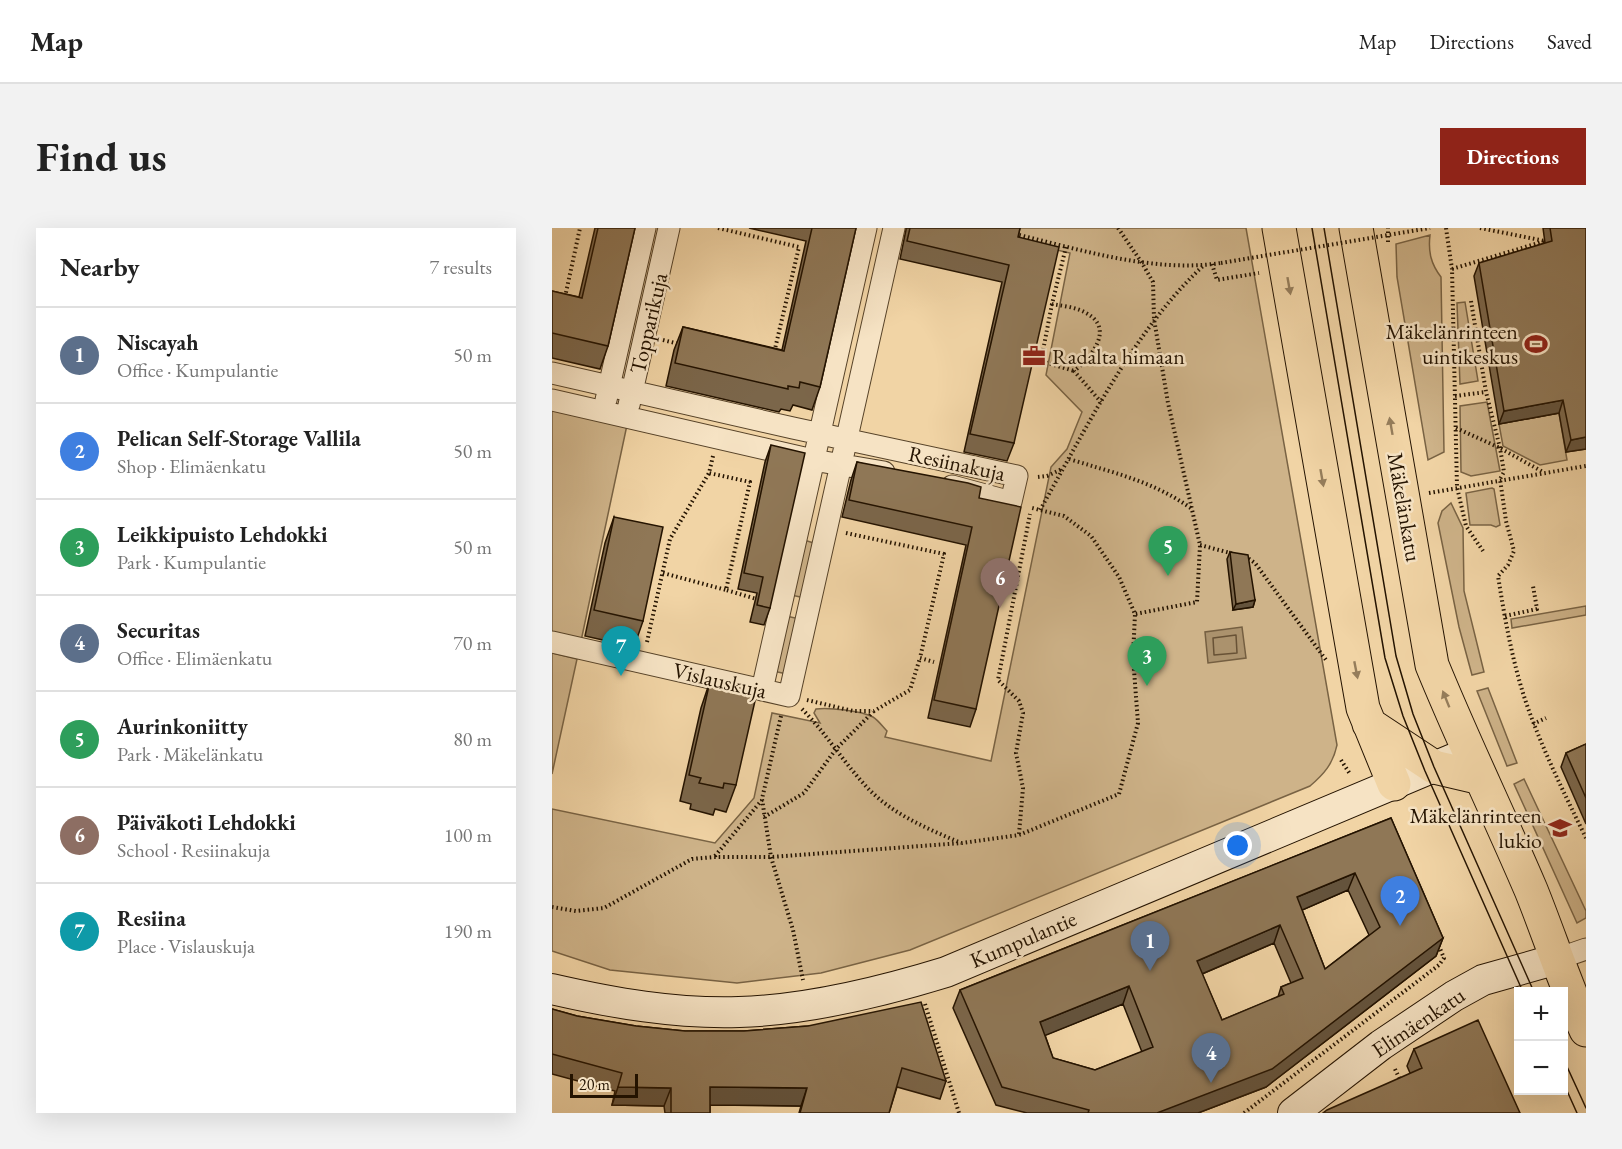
<!DOCTYPE html>
<meta charset="utf-8">
<style>
:root{--surface:#fff;--page:#f2f2f2;--text:#222;--muted:#767676;--line:#e0e0e0;--accent:#8f2418}
body{margin:0;font-family:"EB Garamond",serif;background:var(--page);color:var(--text)}
.controls{position:absolute;right:18px;bottom:18px;display:grid;overflow:hidden;border-radius:0px;box-shadow:0 6px 24px #0002}
.controls button{width:54px;height:54px;display:grid;place-items:center;padding:0;border:0;border-bottom:2px solid var(--line);background:var(--surface);color:var(--text);font:30px sans-serif}
.scale{position:absolute;left:18px;bottom:15px;width:68px;box-sizing:border-box;padding-left:6px;border:3px solid #241300;border-top:0;font-size:16px;line-height:21px;white-space:nowrap;color:#241300;-webkit-text-stroke:4px #f6e3c4;paint-order:stroke}
.you{position:absolute;left:686px;top:618px;width:21px;height:21px;margin:-15px;border:4px solid #fff;border-radius:50%;background:#1a73e8;box-shadow:0 0 0 9px #1a73e833}
.badge{display:grid;place-items:center;width:39px;height:39px;border-radius:50%;background:var(--accent);color:#fff;font-size:20px;font-weight:700}
.pin{position:absolute;translate:-50% -50px;filter:drop-shadow(0 2px 3px #0008)}
.pin::after{content:'';position:absolute;top:32px;width:21px;height:18px;background:inherit;clip-path:polygon(0 0,100% 0,50% 100%)}
.list{margin:0;padding:0;list-style:none}
h2{display:flex;justify-content:space-between;align-items:center;height:78px;margin:0;padding:0 24px;font-size:26px}
h2 small{font-size:20px;font-weight:400;color:var(--muted)}
.list li{display:grid;grid-template-columns:39px 1fr auto;gap:18px;align-items:center;box-sizing:border-box;height:96px;padding:0 24px;border-top:2px solid var(--line)}
.list b{display:block;font-size:22px;white-space:nowrap}
.list p{margin:0;font-size:20px;white-space:nowrap;color:var(--muted)}
.list em{font-size:20px;font-style:normal;color:var(--muted)}
.map{position:relative;flex:none;width:1034px;height:885px;overflow:hidden;border-radius:0px}
header{display:flex;align-items:center;gap:36px;box-sizing:border-box;height:84px;padding:0 30px;background:var(--surface);border-bottom:2px solid var(--line)}
header strong{font-size:28px}
nav{display:flex;gap:33px;margin-inline-start:auto;font-size:21px}
.intro{display:flex;align-items:center;justify-content:space-between;box-sizing:border-box;height:144px;padding:0 36px}
h1{margin:0;font-size:42px}
.button{padding:15px 27px;border-radius:0px;background:var(--accent);color:#fff;font-size:21px;font-weight:700}
main{display:flex;gap:36px;padding:0 36px}
aside{flex:1;background:var(--surface);border-radius:0px;box-shadow:0 6px 24px #0002}
.map>svg:first-child{display:block}
.green{fill:#ceb389;stroke:#796344;stroke-width:1.5}
.water{fill:#ab926d;stroke:#755f41;stroke-width:1.5}
.lines{fill:none;stroke-linecap:round;stroke-linejoin:round}
.shore{stroke:#685236;stroke-width:1.5}
.street-casing{stroke:#574329;stroke-width:23}
.secondary-casing{stroke:#241300;stroke-width:32}
.primary-casing{stroke:#241300;stroke-width:35}
.path{stroke:#241300;stroke-width:4;stroke-dasharray:1.5 3;stroke-linecap:butt}
.street{stroke:#f6e3c4;stroke-width:21}
.secondary{stroke:#f6e3c4;stroke-width:30}
.primary{stroke:#f1d4a5;stroke-width:33}
.tram{stroke:#241300;stroke-width:1.5}
.path-bridge{stroke:#241300;stroke-width:4;stroke-dasharray:1.5 3;stroke-linecap:butt}
.wall{fill:#7b664a;stroke:#241300;stroke-width:1.5;fill-rule:evenodd}
.shaded-wall{fill:#64533c;stroke:#241300;stroke-width:1.5}
.building{fill:#8f7756;stroke:#241300;stroke-width:1.5;fill-rule:evenodd}
.oneway{fill:#957d5b}
.labels{text-anchor:middle;stroke-width:5;stroke-linejoin:round;paint-order:stroke}
.street-label{font-size:22px;fill:#241300;stroke:#f6e3c4}
.poi-label{font-size:22px;fill:#241300;stroke:#f6e3c4;text-anchor:end}
</style>
<header>
<strong>Map</strong>
<nav><a>Map</a><a>Directions</a><a>Saved</a></nav>
</header>
<div class="intro"><h1>Find us</h1><a class="button">Directions</a></div>
<main>
<aside>
<h2>Nearby<small>7 results</small></h2>
<ul class="list">
<li><span class="badge" style="background:#5c6f8a">1</span><div><b>Niscayah</b><p>Office · Kumpulantie</p></div><em>50 m</em></li>
<li><span class="badge" style="background:#3f7fe0">2</span><div><b>Pelican Self-Storage Vallila</b><p>Shop · Elimäenkatu</p></div><em>50 m</em></li>
<li><span class="badge" style="background:#2e9e5b">3</span><div><b>Leikkipuisto Lehdokki</b><p>Park · Kumpulantie</p></div><em>50 m</em></li>
<li><span class="badge" style="background:#5c6f8a">4</span><div><b>Securitas</b><p>Office · Elimäenkatu</p></div><em>70 m</em></li>
<li><span class="badge" style="background:#2e9e5b">5</span><div><b>Aurinkoniitty</b><p>Park · Mäkelänkatu</p></div><em>80 m</em></li>
<li><span class="badge" style="background:#8d6e63">6</span><div><b>Päiväkoti Lehdokki</b><p>School · Resiinakuja</p></div><em>100 m</em></li>
<li><span class="badge" style="background:#0f9aa8">7</span><div><b>Resiina</b><p>Place · Vislauskuja</p></div><em>190 m</em></li>
</ul>
</aside>
<div class="map">
<svg width="1034" height="885" viewBox="0 0 1034 885">
<rect width="100%" height="100%" fill="#f1d4a5"/>
<filter id="stains"><feTurbulence type="fractalNoise" baseFrequency=".00333" numOctaves="4"/><feColorMatrix values="0 0 0 0 .2 0 0 0 0 .09 0 0 0 0 .02 0 0 0 .5 -.17"/></filter>
<radialGradient id="worn" r=".72"><stop offset=".6" stop-color="#630" stop-opacity="0"/><stop offset="1" stop-color="#630" stop-opacity=".3"/></radialGradient>
<path class="green" d="M 410,0 L 694,0 L 785,517 C 781,536 772,546 758,558 L 358,722 L 269,745 L 185,755 L 58,742 L 0,723 L 0,581 L 163,615 L 202,570 L 220,485 L 268,495 L 262,485 L 264,481 C 276,479 310,483 321,489 C 326,492 331,499 335,503 L 333,509 L 439,533 L 499,239 L 515,221 L 530,184 L 494,147 L 518,25 Z
M 878,7 C 876,24 879,36 889,49 L 892,224 L 876,232 L 845,49 L 844,16 Z
M 913,74 L 926,153 L 908,156 L 905,75 Z
M 935,174 L 948,243 L 919,248 L 909,244 L 908,178 Z
M 0,180 L 75,197 L 29,413 L 0,406 Z
M 1007,185 L 1015,232 L 988,237 L 951,218 L 947,196 Z
M 940,260 L 942,261 L 948,297 L 944,299 L 939,297 L 918,297 L 914,265 Z
M 899,275 L 911,300 L 912,363 L 932,444 L 920,447 L 907,399 L 886,295 L 890,283 Z
M 252,312 L 265,316 L 253,370 L 239,367 Z
M 1034,378 L 1034,387 L 960,400 L 959,391 Z
M 234,388 L 248,391 L 235,446 L 221,443 Z
M 0,425 L 25,431 L 0,546 Z
M 936,460 L 965,535 L 955,538 L 925,463 Z
M 972,551 L 1034,683 L 1034,690 L 1025,695 L 962,556 Z"/>
<path class="water" d="M 690,399 L 694,430 L 656,435 L 653,404 Z"/>
<g class="lines">
<path class="shore" d="M 684,407 L 685,425 L 662,427 L 661,410 Z"/>
<g class="street-casing">
<path id="street" d="M 0,145 L 241,200 L 465,248 L 459,274 L 400,258
M 0,172 L 261,232 L 332,244
M 54,172 L 93,0
M 77,177 L 117,0
M 0,414 L 237,468 L 342,0
M 210,462 L 314,0
M 1005,731 L 1034,721"/>
</g>
<g class="secondary-casing">
<path id="secondary" d="M 0,761 C 61,775 123,786 187,784 C 255,782 329,764 394,744 L 901,531
M 741,885 L 829,817 L 902,768 L 931,752 L 1005,731"/>
</g>
<g class="primary-casing">
<path id="primary" d="M 727,0 L 811,480 L 842,556
M 804,0 L 880,437 C 911,513 947,587 979,662 C 998,709 1013,757 1034,802
M 817,496 L 882,539 L 929,550"/>
</g>
<path class="path" d="M 166,0 L 247,19 L 222,125
M 566,0 L 590,35 L 601,54 L 602,91 L 616,175 L 648,317 L 645,374 L 583,386
M 894,0 L 900,41 L 905,259 L 914,298 L 931,323
M 463,6 C 530,22 601,45 669,35
M 836,14 L 836,0
M 514,19 L 500,76 C 511,78 524,79 534,85 C 563,100 540,129 522,143 L 549,174
M 660,36 L 665,52 L 707,45
M 900,41 L 993,13 L 928,0
M 13,69 L 28,0
M 919,73 L 934,164 L 948,220 L 952,244 L 948,251 L 954,293 L 962,323 L 956,337 L 946,348 C 954,398 963,449 982,496 C 997,535 1016,573 1034,610
M 500,76 L 489,133 L 522,143
M 111,112 L 127,116
M 903,168 L 934,164
M 904,200 L 948,220 L 991,244
M 161,228 L 157,245 L 198,254 L 174,362 L 208,372
M 517,231 C 562,245 601,253 640,281
M 486,249 L 495,248 L 510,241
M 877,265 L 1034,238
M 488,282 C 534,201 582,102 651,38
M 294,305 L 392,326 L 368,430 L 382,434
M 648,317 L 682,326
M 693,328 L 703,335 L 774,432
M 111,345 L 174,362
M 953,388 L 985,381 L 981,358
M 95,414 L 118,311 L 157,245
M 255,472 L 301,483 L 322,483 L 358,462 L 368,430
M 250,481 C 273,504 290,532 312,556 C 337,585 374,600 409,615
M 229,488 L 210,571 L 219,629 L 241,702 L 251,752
M 981,496 L 994,490
M 789,532 L 798,546
M 212,589 L 252,565 L 284,521 L 321,484
M 467,606 L 471,560 L 464,525 L 471,485 L 467,473 L 446,452 L 478,286
M 163,628 L 210,572
M 0,679 L 24,683 L 52,680 L 140,631 L 162,629 L 219,629 L 410,615 L 467,607 L 567,566 L 586,495 L 581,429 L 583,386 L 567,349 L 539,308 L 512,288 L 480,280
M 373,776 L 407,885
M 843,841 L 849,854
M 692,885 L 887,737 L 892,730 L 886,716"/>
<use href="#street" class="street"/>
<use href="#secondary" class="secondary"/>
<use href="#primary" class="primary"/>
<path class="tram" d="M 760,0 L 833,430 L 851,488 L 873,543 L 971,764
M 772,0 L 844,428 L 861,486 L 882,539 L 982,764
M 1011,830 L 1034,880
M 1011,854 L 1025,885"/>
<path class="path-bridge" d="M 669,35 L 878,0"/>
</g>
<path class="wall" d="M 43,0 L 83,0 L 56,118 L 48,141 L 0,130 L 0,63 L 27,69 Z
M 197,0 L 304,0 L 268,159 L 260,182 L 241,177 L 238,183 L 229,181 L 227,184 L 114,158 L 122,122 L 131,99 L 230,122 L 254,13 Z
M 354,0 L 468,0 L 466,9 L 462,215 L 455,233 L 412,224 L 450,54 L 348,31 L 354,2 Z
M 991,0 L 1034,0 L 1034,221 L 1014,224 L 1007,185 L 947,196 L 922,48 L 927,35 L 993,15 Z
M 219,217 L 218,380 L 212,397 L 198,394 L 205,365 L 186,361 L 213,234 Z
M 305,234 L 427,270 L 424,481 L 418,499 L 376,490 L 414,317 L 290,289 L 299,252 Z
M 62,289 L 91,393 L 82,419 L 33,408 L 53,315 Z
M 678,324 L 703,372 L 701,379 L 681,382 L 675,331 Z
M 158,453 L 184,557 L 174,584 L 163,581 L 161,587 L 138,581 L 139,576 L 128,573 L 149,480 Z
M 1034,516 L 1034,596 L 1009,539 L 1014,525 Z
M 839,590 L 891,710 L 884,728 L 714,859 L 646,885 L 475,885 L 444,877 L 401,780 L 408,762 ZM 796,662 L 817,707 L 773,741 L 750,682 ZM 722,715 L 739,755 L 729,759 L 726,769 L 670,792 L 650,746 ZM 571,776 L 590,824 L 543,842 L 501,830 L 493,807 Z
M 0,781 L 25,788 L 84,798 L 133,803 L 192,803 L 256,798 L 394,853 L 388,871 L 345,859 L 337,885 L 247,885 L 249,878 L 158,877 L 158,885 L 113,885 L 112,878 L 60,877 L 63,863 L 0,846 Z
M 862,821 L 968,885 L 858,845 L 855,838 Z"/>
<path class="shaded-wall" d="M 1011,172 L 1007,185 L 947,196 L 952,183 Z
M 1034,209 L 1034,221 L 1014,224 L 1019,212 Z
M 703,372 L 701,379 L 681,382 L 684,376 Z
M 803,645 L 796,662 L 739,687 L 745,669 Z
M 728,697 L 722,715 L 638,751 L 645,733 Z
M 891,710 L 884,728 L 714,859 L 646,885 L 605,885 Z
M 577,758 L 571,776 L 482,812 L 488,794 Z
M 66,859 L 119,860 L 112,878 L 60,877 Z
M 158,859 L 255,860 L 249,878 L 151,877 Z"/>
<path class="building" d="M 46,0 L 83,0 L 56,118 L 0,105 L 0,63 L 30,70 Z
M 260,0 L 304,0 L 268,159 L 248,154 L 247,160 L 236,158 L 236,161 L 123,135 L 131,99 L 232,123 Z
M 358,0 L 468,0 L 466,9 L 507,19 L 462,215 L 418,206 L 457,37 L 355,13 Z
M 998,0 L 1034,0 L 1034,209 L 1019,212 L 1011,172 L 952,183 L 927,35 L 1000,13 Z
M 219,217 L 253,225 L 218,380 L 205,377 L 211,349 L 192,345 Z
M 305,234 L 416,255 L 429,259 L 427,270 L 469,279 L 424,481 L 382,472 L 420,299 L 297,272 Z
M 62,289 L 111,299 L 91,393 L 42,382 Z
M 678,324 L 696,327 L 703,372 L 684,376 Z
M 158,453 L 205,464 L 184,557 L 172,555 L 171,560 L 147,555 L 149,550 L 137,547 Z
M 1034,516 L 1034,570 L 1014,525 Z
M 839,590 L 891,710 L 720,841 L 605,885 L 536,885 L 537,882 L 450,859 L 408,762 ZM 803,645 L 828,699 L 773,741 L 745,669 ZM 728,697 L 751,750 L 729,759 L 732,766 L 670,792 L 645,733 ZM 577,758 L 601,819 L 543,842 L 501,830 L 488,794 Z
M 369,774 L 394,853 L 350,840 L 337,885 L 248,885 L 255,860 L 158,859 L 158,885 L 119,885 L 119,860 L 66,859 L 70,845 L 0,826 L 0,781 L 25,788 L 84,798 L 133,803 L 192,803 L 256,798 Z
M 926,792 L 968,885 L 771,885 L 775,882 L 870,840 L 862,821 Z"/>
<defs><path id="oneway-solid" d="M-6-.8H1V-3.2L6.5 0L1 3.2V.8H-6Z" transform="scale(1.5)"/></defs>
<g class="oneway">
<use href="#oneway-solid" transform="translate(737 58) rotate(80)"/>
<use href="#oneway-solid" transform="translate(839 198) rotate(-100)"/>
<use href="#oneway-solid" transform="translate(770 250) rotate(80)"/>
<use href="#oneway-solid" transform="translate(804 442) rotate(79)"/>
<use href="#oneway-solid" transform="translate(894 471) rotate(-112)"/>
</g>
<defs>
<g id="stadium-bare" transform="scale(1.8)"><path d="M0-5a6.5 5 0 1 0 0 10a6.5 5 0 1 0 0-10ZM-3.5-1.8h7v3.6h-7Z" fill="#8f2418" stroke="#f6e3c4" stroke-width="2.5" paint-order="stroke"/></g>
<g id="office-bare" transform="scale(1.8)"><path d="M-6-3h4V-5.5h4V-3h4V5H-6ZM-1-4.5V-3h2v-1.5ZM-6 0V1H6V0Z" fill="#8f2418" stroke="#f6e3c4" stroke-width="2.5" paint-order="stroke"/></g>
<g id="school-bare" transform="scale(1.8)"><path d="M0-5L7-2L0 1L-7-2ZM-4 1L0 2.5L4 1V4Q0 6-4 4Z" fill="#8f2418" stroke="#f6e3c4" stroke-width="2.5" paint-order="stroke"/></g>
</defs>
<g fill-rule="evenodd">
<use href="#stadium-bare" x="984" y="116"/>
<use href="#office-bare" x="482" y="128"/>
<use href="#school-bare" x="1008" y="600"/>
</g>
<g class="labels">
<g class="street-label">
<text transform="translate(96 95) rotate(-77)" y="8">Topparikuja</text>
<text transform="translate(405 235) rotate(12)" y="8">Resiinakuja</text>
<text transform="translate(853 279) rotate(80)" y="8">Mäkelänkatu</text>
<text transform="translate(168 452) rotate(13)" y="8">Vislauskuja</text>
<text transform="translate(471 711) rotate(-23)" y="8">Kumpulantie</text>
<text transform="translate(866 794) rotate(-34)" y="8">Elimäenkatu</text>
</g>
<g class="poi-label">
<text x="966" y="111">Mäkelänrinteen<tspan x="966" dy="25">uintikeskus</tspan></text>
<text x="500" y="136" text-anchor="start">Radalta himaan</text>
<text x="990" y="595">Mäkelänrinteen<tspan x="990" dy="25">lukio</tspan></text>
</g>
</g>
<rect width="100%" height="100%" filter="url(#stains)"/>
<rect width="100%" height="100%" fill="url(#worn)"/>
</svg>
<div class="controls">
<button>+</button>
<button>−</button>
</div>
<div class="scale">20 m</div>
<div class="you"></div>
<div class="pin badge" style="left:598px;top:743px;background:#5c6f8a">1</div>
<div class="pin badge" style="left:848px;top:698px;background:#3f7fe0">2</div>
<div class="pin badge" style="left:595px;top:458px;background:#2e9e5b">3</div>
<div class="pin badge" style="left:659px;top:855px;background:#5c6f8a">4</div>
<div class="pin badge" style="left:616px;top:348px;background:#2e9e5b">5</div>
<div class="pin badge" style="left:448px;top:380px;background:#8d6e63">6</div>
<div class="pin badge" style="left:69px;top:448px;background:#0f9aa8">7</div>
</div>
</main>
